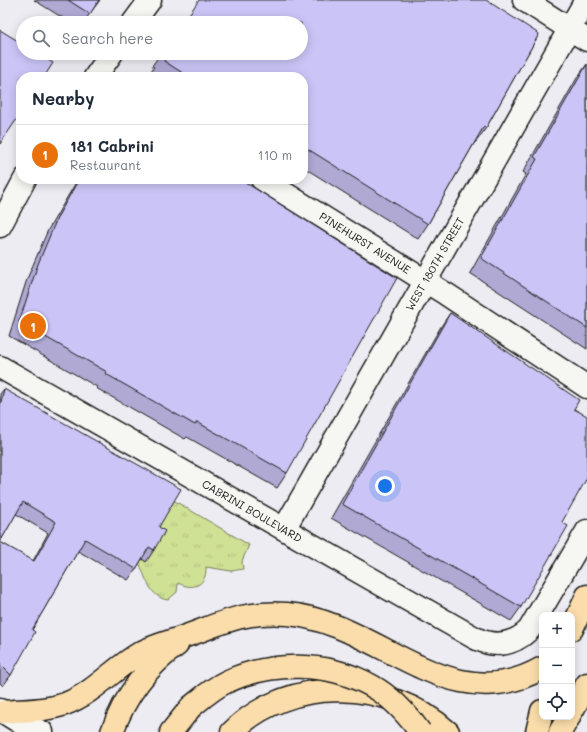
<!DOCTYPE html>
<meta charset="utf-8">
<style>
:root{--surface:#fff;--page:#f2f2f3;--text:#1f2937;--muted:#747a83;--line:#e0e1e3;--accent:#1a73e8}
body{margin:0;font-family:Mali,sans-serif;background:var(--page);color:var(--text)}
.controls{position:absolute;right:12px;bottom:12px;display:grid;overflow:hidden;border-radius:8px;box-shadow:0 2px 10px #0003}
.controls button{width:36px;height:36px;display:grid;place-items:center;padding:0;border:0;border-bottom:1px solid var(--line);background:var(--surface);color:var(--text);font:20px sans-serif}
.you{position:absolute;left:385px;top:486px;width:14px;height:14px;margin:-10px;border:3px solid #fff;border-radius:50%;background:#1a73e8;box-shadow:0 0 0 6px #1a73e833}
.badge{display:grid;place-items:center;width:26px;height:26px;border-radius:50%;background:var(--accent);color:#fff;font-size:13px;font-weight:700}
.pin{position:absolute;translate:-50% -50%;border:2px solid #fff;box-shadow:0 1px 4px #0006}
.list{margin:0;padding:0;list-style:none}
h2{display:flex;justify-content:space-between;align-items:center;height:52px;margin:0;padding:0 16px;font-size:17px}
h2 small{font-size:13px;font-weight:400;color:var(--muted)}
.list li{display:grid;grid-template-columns:26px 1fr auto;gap:12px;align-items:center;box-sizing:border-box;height:60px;padding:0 16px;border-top:1px solid var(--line)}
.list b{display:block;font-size:15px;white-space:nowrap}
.list p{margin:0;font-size:13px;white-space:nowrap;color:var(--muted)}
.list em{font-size:13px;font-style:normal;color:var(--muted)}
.icon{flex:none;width:22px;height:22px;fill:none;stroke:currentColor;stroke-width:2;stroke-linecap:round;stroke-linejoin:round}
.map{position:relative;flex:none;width:587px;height:732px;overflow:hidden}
.search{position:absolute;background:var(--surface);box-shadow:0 2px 10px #0003;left:16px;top:16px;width:292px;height:44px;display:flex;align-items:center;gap:10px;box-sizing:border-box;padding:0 14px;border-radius:22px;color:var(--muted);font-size:15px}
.panel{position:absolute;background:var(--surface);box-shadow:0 2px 10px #0003;left:16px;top:72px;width:292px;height:112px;border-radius:16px}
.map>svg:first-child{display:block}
.park{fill:url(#park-tufts);stroke:#767e58}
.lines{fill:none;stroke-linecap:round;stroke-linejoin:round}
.minor-casing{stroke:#1c1c1c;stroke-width:25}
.secondary-casing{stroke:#1c1c1c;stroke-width:25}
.motorway-casing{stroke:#1c1c1c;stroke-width:25}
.minor{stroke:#f6f6f2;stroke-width:22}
.secondary{stroke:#f6f6f2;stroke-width:22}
.motorway{stroke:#faddab;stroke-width:22}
.motorway-bridge-casing{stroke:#1c1c1c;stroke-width:25;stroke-linecap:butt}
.motorway-bridge{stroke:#faddab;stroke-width:22}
.wall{fill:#afa9d4;stroke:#1c1c1c;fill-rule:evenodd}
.building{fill:#cbc5f7;stroke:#1c1c1c;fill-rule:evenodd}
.labels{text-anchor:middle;stroke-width:3;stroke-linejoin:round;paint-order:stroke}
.street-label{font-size:11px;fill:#1c1c1c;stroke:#f6f6f2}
</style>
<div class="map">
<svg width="587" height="732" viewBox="0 0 587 732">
<defs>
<pattern id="park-tufts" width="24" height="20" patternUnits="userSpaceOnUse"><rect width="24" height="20" fill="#cfe195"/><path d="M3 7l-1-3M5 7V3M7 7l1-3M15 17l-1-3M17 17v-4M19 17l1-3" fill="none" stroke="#b1c080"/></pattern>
</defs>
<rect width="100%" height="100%" fill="#edecf3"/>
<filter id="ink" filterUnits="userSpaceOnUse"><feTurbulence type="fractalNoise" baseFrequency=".025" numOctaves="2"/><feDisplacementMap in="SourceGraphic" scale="8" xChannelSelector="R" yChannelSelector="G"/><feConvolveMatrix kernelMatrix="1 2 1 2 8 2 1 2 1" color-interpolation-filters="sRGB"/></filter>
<g filter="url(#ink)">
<path class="park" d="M 173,500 L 249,545 L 242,561 L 243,569 L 231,571 L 206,567 C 207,585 193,591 178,583 L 177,592 L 168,600 C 150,598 145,576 139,562 L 141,559 L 146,561 L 145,535 Z"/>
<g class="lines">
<g class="minor-casing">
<path id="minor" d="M 262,179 L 446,294 L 587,387
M 0,367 L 475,638 C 495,648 513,645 529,630 L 587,531
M 284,529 L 586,0"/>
</g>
<g class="secondary-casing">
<path id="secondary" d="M 524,0 L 587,40
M 133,23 L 150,0
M 95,77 L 112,53
M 0,226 L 25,179
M 0,710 L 21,723 L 42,732"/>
</g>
<g class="motorway-casing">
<path id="motorway" d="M 572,629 L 587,596
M 572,711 L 587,684
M 3,712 C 23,710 46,711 65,704 C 94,693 114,668 140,653 C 153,646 169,642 183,637 C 223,623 242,611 287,614 C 377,621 449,722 542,668
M 112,732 C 125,696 146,667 177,645
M 171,732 L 191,707
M 232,732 C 290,674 390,679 448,732
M 537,732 L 542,711
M 560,732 L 569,717"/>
</g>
<use href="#minor" class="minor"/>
<use href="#secondary" class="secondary"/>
<use href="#motorway" class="motorway"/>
<g class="motorway-bridge-casing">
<path id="motorway-bridge" d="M 191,707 C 202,698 213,688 226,682 C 271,661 328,661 372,686 C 392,697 407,714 420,732"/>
</g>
<use href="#motorway-bridge" class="motorway-bridge"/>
</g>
<path class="wall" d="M 34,0 L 100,0 L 83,23 L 71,23 Z
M 539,34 L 486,128 L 476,142 L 475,142 L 428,224 L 418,239 L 303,167 L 303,77 L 155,77 L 154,76 L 155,74 L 151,71 L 154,67 L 152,66 L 161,53 L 301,53 Z
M 587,64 L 587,349 L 470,273 L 526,174 L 523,172 L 577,78 Z
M 78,179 L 240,179 L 287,473 L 277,488 L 187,437 L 185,439 L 96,388 L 97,387 L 9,336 L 27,279 L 48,230 Z
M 450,313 L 574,409 L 521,607 L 511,621 L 331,518 L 440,328 Z
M 4,389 L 159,527 L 154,550 L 146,562 L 142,559 L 136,569 L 128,580 L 78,551 L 32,630 L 11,675 L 3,686 L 0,683 L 0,394 ZM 16,514 L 48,533 L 33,561 L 0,542 Z"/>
<path class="building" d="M 68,0 L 99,0 L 90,14 Z
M 199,0 L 486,0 L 539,34 L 486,128 L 484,126 L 428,224 L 303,146 L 303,77 L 189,77 L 164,61 L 165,59 L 161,57 L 164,53 L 301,53 L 301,23 L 183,23 Z
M 0,30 L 23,44 L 23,53 L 37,53 L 53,63 L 44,77 L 21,77 L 21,113 L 0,144 Z
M 587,64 L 587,328 L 481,258 L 537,159 L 534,157 Z
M 79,179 L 240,179 L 397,278 L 287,473 L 197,422 L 195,425 L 106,374 L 107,372 L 19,322 L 38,264 L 58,216 Z
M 450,313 L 579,400 L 574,409 L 587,416 L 587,478 L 562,522 L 568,526 L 521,607 L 342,504 Z
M 4,389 L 181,489 L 159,527 L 165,531 L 154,550 L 149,547 L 136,569 L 85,539 L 32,630 L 35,632 L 11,675 L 0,664 L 0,406 ZM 23,502 L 56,522 L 34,561 L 0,542 Z"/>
</g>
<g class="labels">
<g class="street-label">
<text transform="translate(365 243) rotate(32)" y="4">PINEHURST AVENUE</text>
<text transform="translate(435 264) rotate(-60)" y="4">WEST 180TH STREET</text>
<text transform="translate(252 511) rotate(30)" y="4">CABRINI BOULEVARD</text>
</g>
</g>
</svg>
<div class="controls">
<button>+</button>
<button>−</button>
<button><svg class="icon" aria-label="locate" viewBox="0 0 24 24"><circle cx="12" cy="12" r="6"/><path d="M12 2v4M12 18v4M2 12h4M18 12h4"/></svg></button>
</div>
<div class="you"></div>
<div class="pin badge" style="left:33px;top:326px;background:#e8710a">1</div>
<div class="search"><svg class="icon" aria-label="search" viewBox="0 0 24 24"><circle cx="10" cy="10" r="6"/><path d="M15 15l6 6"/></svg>Search here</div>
<section class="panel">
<h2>Nearby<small></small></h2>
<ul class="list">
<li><span class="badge" style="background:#e8710a">1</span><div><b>181 Cabrini</b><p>Restaurant</p></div><em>110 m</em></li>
</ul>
</section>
</div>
